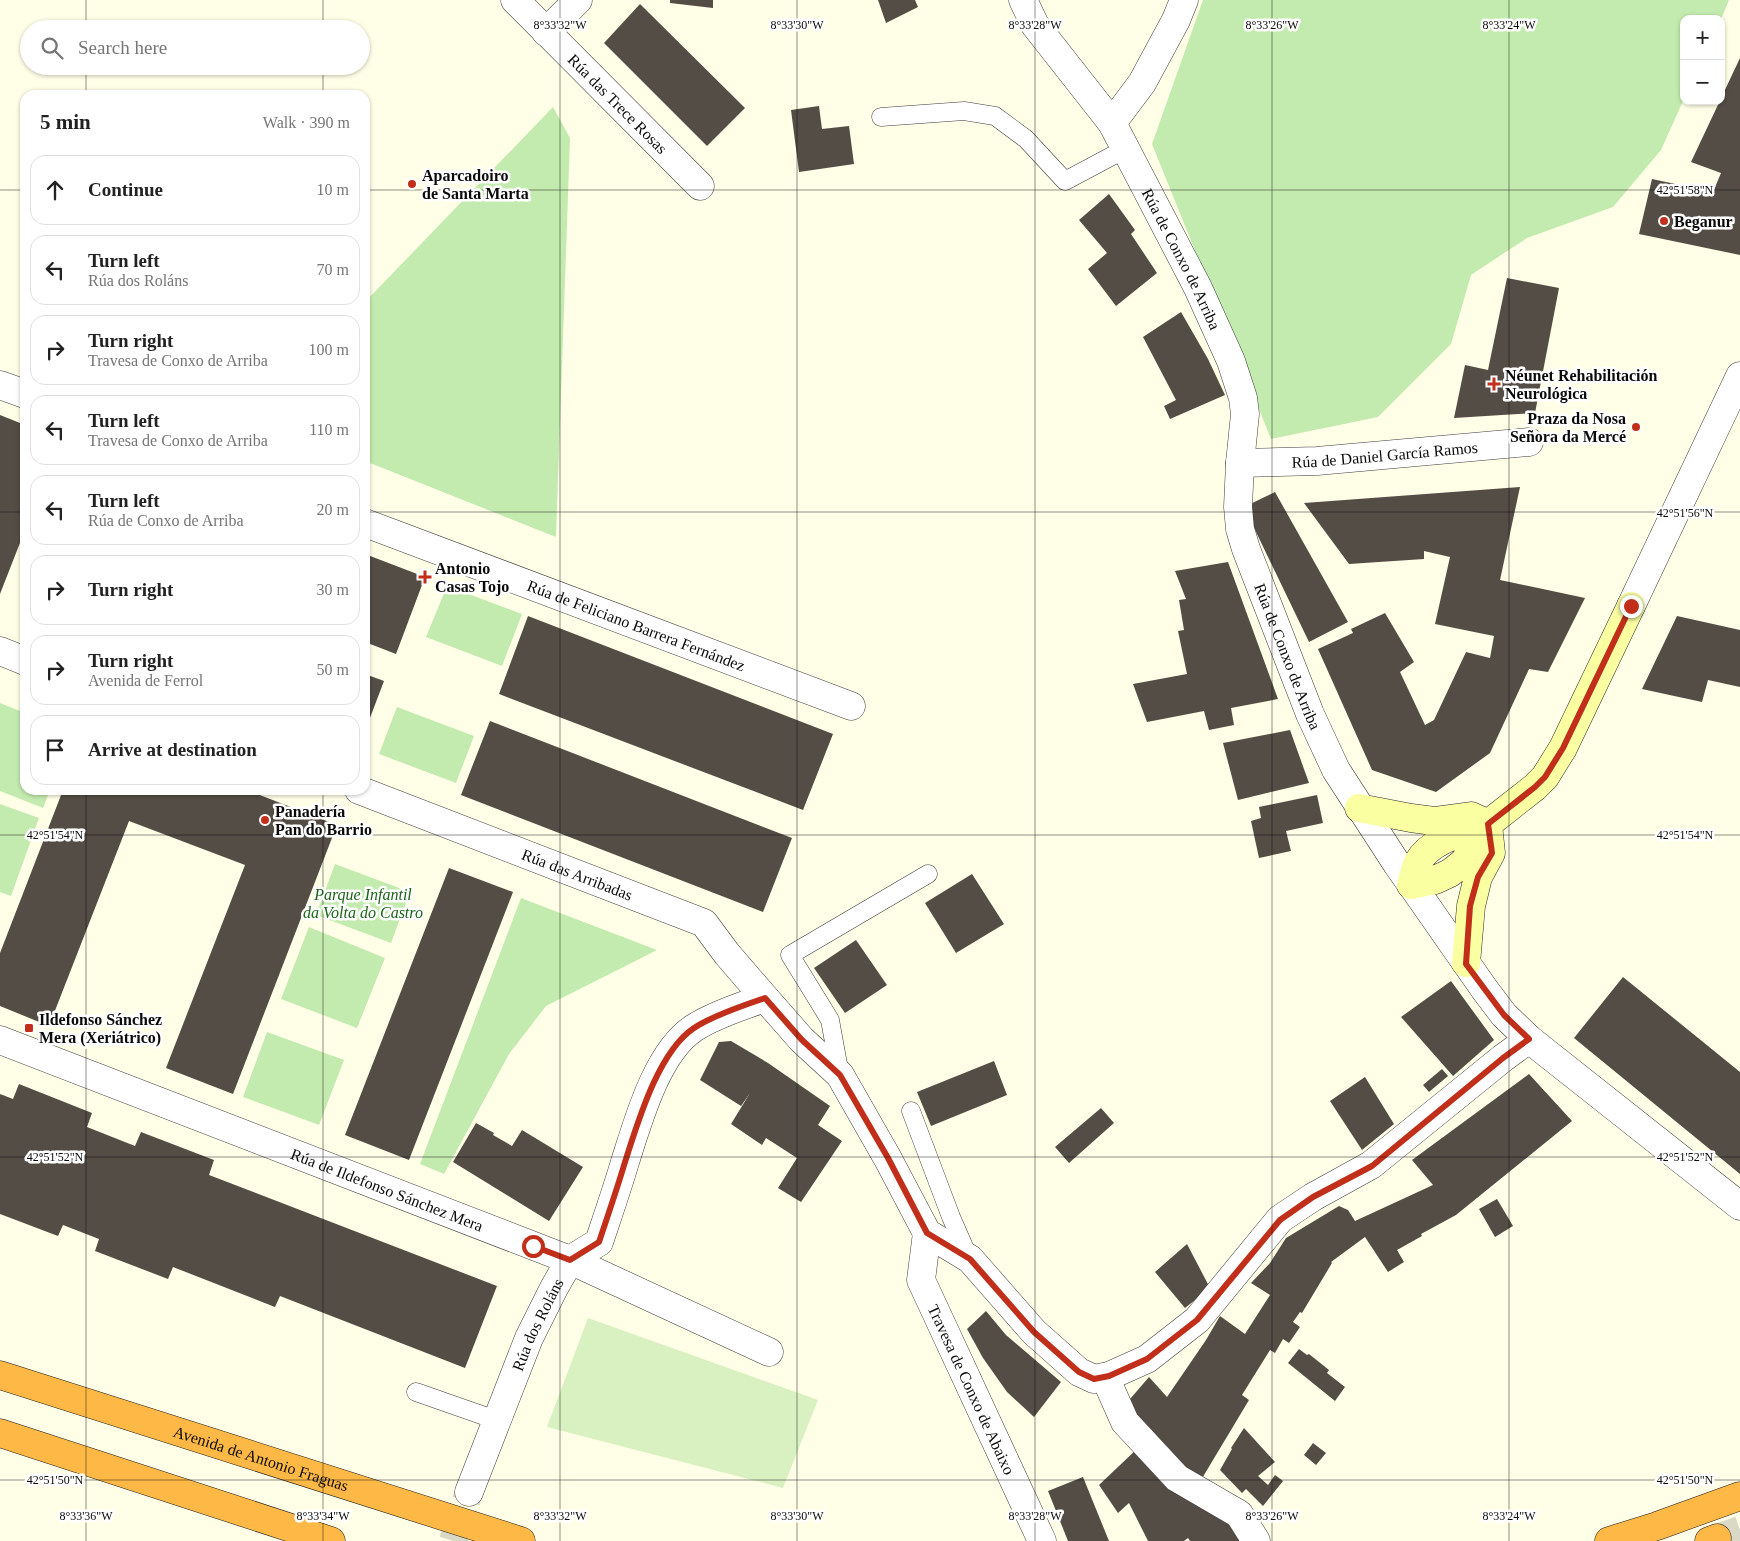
<!DOCTYPE html>
<meta charset="utf-8">
<style>
:root{--surface:#fff;--page:#f6f6f6;--text:#222;--muted:#767676;--line:#e0e0e0}
body{margin:0;font-family:"Times New Roman",serif;background:var(--page);color:var(--text)}
.controls{position:absolute;right:15px;top:15px;display:grid;overflow:hidden;border-radius:10px;box-shadow:0 1px 4px #0004}
.controls button{width:45px;height:45px;display:grid;place-items:center;padding:0;border:0;border-bottom:1px solid var(--line);background:var(--surface);color:var(--text);font:25px sans-serif}
.stop{position:absolute;width:15px;height:15px;margin:-11px;border:4px solid #c12f1b;border-radius:50%;background:#fff}
.stop.end{background:#c12f1b;border-color:#fff;box-shadow:0 1px 5px #0008}
.list{margin:0;padding:0;list-style:none}
h2{display:flex;justify-content:space-between;align-items:center;height:65px;margin:0;padding:0 20px;font-size:21px}
h2 small{font-size:16px;font-weight:400;color:var(--muted)}
.list li{display:grid;grid-template-columns:32px 1fr auto;gap:15px;align-items:center;box-sizing:border-box;height:70px;margin:0 10px 10px;padding:0 10px;border:1px solid var(--line);border-radius:15px}
.list b{display:block;font-size:19px;white-space:nowrap}
.list p{margin:0;font-size:16px;white-space:nowrap;color:var(--muted)}
.list em{font-size:16px;font-style:normal;color:var(--muted)}
.icon{flex:none;width:28px;height:28px;fill:none;stroke:currentColor;stroke-width:2;stroke-linecap:round;stroke-linejoin:round}
.map{position:relative;flex:none;width:1740px;height:1541px;overflow:hidden}
.search{position:absolute;background:var(--surface);box-shadow:0 1px 4px #0004;left:20px;top:20px;width:350px;height:55px;display:flex;align-items:center;gap:12px;box-sizing:border-box;padding:0 18px;border-radius:28px;color:var(--muted);font-size:19px}
.panel{position:absolute;background:var(--surface);box-shadow:0 1px 4px #0004;left:20px;top:90px;width:350px;height:705px;border-radius:15px}
.map>svg:first-child{display:block}
.green{fill:#c4ebaf}
.pitch{fill:#d9f1c1}
.building{fill:#534d46}
.lines{fill:none;stroke-linecap:round;stroke-linejoin:round}
.street-tunnel{stroke:#dad9c6;stroke-width:28;stroke-dasharray:28 14;stroke-linecap:butt}
.highway-tunnel{stroke:#dad9c6;stroke-width:28;stroke-dasharray:28 14;stroke-linecap:butt}
.lane-casing{stroke:#3d3d3d;stroke-width:19}
.street-casing{stroke:#3d3d3d;stroke-width:29}
.secondary-casing{stroke:#2c2c2c;stroke-width:29}
.highway-casing{stroke:#1b1b1b;stroke-width:29}
.lane{stroke:#fff;stroke-width:18}
.street{stroke:#fff;stroke-width:28}
.secondary{stroke:#faffa2;stroke-width:28}
.highway{stroke:#feb846;stroke-width:28}
.route{stroke:#c12f1b;stroke-width:6}
.ticks{fill:none;stroke:#0a0a0a;stroke-width:1;stroke-opacity:0.45}
.poi-dot{fill:#c12f1b;stroke:#fff;stroke-width:2}
.labels{text-anchor:middle;stroke-width:5;stroke-linejoin:round;paint-order:stroke}
.street-label{font-size:16px;fill:#0a0a0a;stroke:#fff}
.poi-label{font-size:16px;font-weight:bold;fill:#0a0a0a;stroke:#fff;text-anchor:start}
.park-label{font-size:16px;font-style:italic;fill:#1b6418;stroke:#fff}
.ticks-label{font-size:12px;text-anchor:middle;fill:#0a0a0a;stroke:#fff;stroke-width:5;stroke-linejoin:round;paint-order:stroke}
</style>
<div class="map">
<svg width="1740" height="1541" viewBox="0 0 1740 1541">
<rect width="100%" height="100%" fill="#fffee7"/>
<path class="green" d="M 1203,0 L 1729,0 L 1721,19 L 1684,19 L 1684,99 L 1661,150 L 1613,207 L 1527,238 L 1471,275 L 1451,344 L 1378,417 L 1271,439 L 1152,144 Z
M 553,107 L 570,138 L 556,537 L 365,461 L 365,302 Z
M 447,586 L 522,614 L 502,666 L 426,637 Z
M 0,703 L 25,713 L 25,790 L 50,790 L 43,808 L 0,791 Z
M 397,707 L 474,736 L 456,783 L 379,754 Z
M 0,804 L 39,818 L 11,896 L 0,892 Z
M 335,864 L 410,892 L 391,943 L 316,915 Z
M 521,898 L 657,950 L 546,1006 L 509,1054 L 444,1174 L 420,1164 Z
M 309,927 L 385,958 L 357,1028 L 281,999 Z
M 267,1032 L 344,1060 L 319,1125 L 243,1097 Z"/>
<path class="pitch" d="M 588,1318 L 818,1400 L 783,1488 L 547,1427 Z"/>
<path class="building" d="M 670,0 L 713,0 L 713,8 L 670,3 Z
M 878,0 L 915,0 L 918,7 L 886,23 Z
M 640,4 L 745,108 L 707,146 L 604,43 Z
M 1740,58 L 1740,255 L 1639,234 L 1652,179 L 1713,192 L 1721,173 L 1691,162 Z
M 819,106 L 822,129 L 849,126 L 854,164 L 799,172 L 791,110 Z
M 1109,194 L 1135,230 L 1131,234 L 1157,273 L 1116,306 L 1088,269 L 1107,253 L 1079,220 Z
M 1507,278 L 1559,288 L 1535,413 L 1454,418 L 1465,365 L 1488,370 Z
M 1181,312 L 1208,359 L 1225,395 L 1170,419 L 1164,406 L 1176,400 L 1143,337 Z
M 0,415 L 25,425 L 25,530 L 0,594 Z
M 1520,487 L 1500,580 L 1585,598 L 1548,672 L 1529,669 L 1490,753 L 1436,792 L 1372,770 L 1318,649 L 1353,633 L 1351,629 L 1385,613 L 1414,662 L 1400,672 L 1425,725 L 1434,720 L 1466,652 L 1490,658 L 1494,636 L 1435,624 L 1450,557 L 1424,551 L 1424,559 L 1349,564 L 1304,503 Z
M 1275,492 L 1348,622 L 1309,642 L 1244,507 Z
M 365,554 L 425,577 L 396,654 L 365,642 Z
M 1228,562 L 1278,699 L 1231,708 L 1234,725 L 1209,730 L 1204,711 L 1147,722 L 1133,684 L 1187,674 L 1178,631 L 1184,630 L 1179,600 L 1186,599 L 1175,571 Z
M 528,616 L 833,734 L 803,810 L 499,694 Z
M 1677,616 L 1740,630 L 1740,687 L 1708,680 L 1702,702 L 1642,689 Z
M 365,674 L 384,681 L 365,731 Z
M 490,721 L 792,838 L 763,912 L 461,795 Z
M 1290,730 L 1309,783 L 1238,800 L 1223,743 Z
M 63,790 L 247,790 L 337,825 L 233,1094 L 166,1068 L 245,865 L 129,821 L 49,1026 L 0,1006 L 0,953 Z
M 1317,795 L 1323,823 L 1286,831 L 1291,851 L 1259,858 L 1251,821 L 1261,818 L 1259,807 Z
M 449,868 L 513,892 L 409,1160 L 345,1135 Z
M 972,874 L 1004,924 L 956,953 L 925,903 Z
M 856,940 L 887,985 L 845,1013 L 814,968 Z
M 1623,977 L 1740,1072 L 1740,1174 L 1574,1038 Z
M 1451,981 L 1494,1040 L 1453,1076 L 1401,1017 Z
M 731,1041 L 768,1063 L 830,1106 L 818,1125 L 842,1141 L 801,1202 L 778,1188 L 797,1158 L 766,1138 L 762,1145 L 731,1124 L 750,1093 L 741,1106 L 700,1080 L 719,1042 Z
M 994,1061 L 1007,1095 L 931,1126 L 917,1092 Z
M 1442,1069 L 1448,1076 L 1429,1092 L 1423,1085 Z
M 1529,1074 L 1572,1121 L 1456,1215 L 1421,1234 L 1422,1236 L 1397,1250 L 1404,1262 L 1388,1272 L 1365,1237 L 1331,1262 L 1332,1263 L 1302,1313 L 1300,1312 L 1293,1322 L 1300,1327 L 1289,1343 L 1283,1339 L 1275,1353 L 1270,1350 L 1242,1395 L 1249,1400 L 1201,1480 L 1167,1460 L 1124,1406 L 1149,1377 L 1167,1397 L 1206,1340 L 1220,1316 L 1245,1334 L 1270,1295 L 1251,1283 L 1270,1263 L 1286,1238 L 1291,1235 L 1339,1206 L 1348,1210 L 1355,1221 L 1433,1185 L 1412,1160 Z
M 1365,1077 L 1394,1124 L 1362,1150 L 1330,1101 Z
M 19,1084 L 92,1113 L 87,1127 L 135,1146 L 141,1132 L 214,1160 L 209,1175 L 497,1286 L 465,1368 L 280,1296 L 275,1307 L 173,1267 L 168,1279 L 95,1251 L 99,1239 L 63,1225 L 58,1236 L 0,1214 L 0,1094 L 13,1099 Z
M 1101,1108 L 1114,1123 L 1069,1163 L 1055,1147 Z
M 476,1123 L 494,1133 L 493,1135 L 512,1146 L 522,1130 L 583,1167 L 549,1221 L 453,1162 Z
M 1497,1199 L 1513,1226 L 1495,1237 L 1479,1209 Z
M 1187,1244 L 1210,1288 L 1185,1308 L 1155,1272 Z
M 986,1311 L 1006,1335 L 1061,1382 L 1034,1417 L 1007,1392 L 983,1358 L 967,1329 Z
M 1299,1349 L 1307,1355 L 1309,1354 L 1329,1370 L 1327,1373 L 1345,1387 L 1335,1401 L 1288,1363 Z
M 1244,1428 L 1275,1462 L 1258,1476 L 1268,1485 L 1275,1475 L 1283,1481 L 1263,1506 L 1246,1489 L 1242,1493 L 1220,1470 L 1232,1449 L 1231,1448 Z
M 1313,1443 L 1326,1453 L 1316,1465 L 1304,1455 Z
M 1139,1447 L 1251,1541 L 1190,1541 L 1188,1538 L 1184,1541 L 1148,1541 L 1129,1503 L 1118,1513 L 1099,1485 Z
M 1083,1477 L 1098,1514 L 1109,1541 L 1068,1541 L 1048,1491 Z"/>
<g class="lines">
<path class="street-tunnel" d="M 453,1541 L 469,1492"/>
<path class="highway-tunnel" d="M 1717,1538 L 1740,1530"/>
<g class="lane-casing">
<path id="lane" d="M 881,117 L 964,111 L 995,116 L 1026,139 L 1065,181 L 1125,149
M 840,1075 L 830,1020 L 790,955 L 928,874
M 911,1111 L 951,1217 L 969,1258
M 416,1392 L 496,1420"/>
</g>
<g class="street-casing">
<g id="street">
<path id="s1" d="M 515,0 L 700,186"/>
<path id="s2" d="M 1023,0 L 1035,25 L 1112,123 L 1198,288 L 1231,361 L 1243,398 L 1245,414 L 1240,463 L 1238,507 L 1240,529 L 1246,549 L 1310,714 L 1336,770 L 1397,864 L 1485,990 L 1504,1015 L 1529,1039 L 1740,1206"/>
<path d="M 546,32 L 578,0"/>
<path d="M 1112,123 L 1142,83 L 1176,20 L 1184,0"/>
<path d="M 0,385 L 25,394"/>
<path id="s3" d="M 1240,463 L 1317,461 L 1529,442"/>
<path id="s4" d="M 365,523 L 851,706"/>
<path d="M 1631,606 L 1740,376"/>
<path d="M 0,651 L 25,661"/>
<path id="s5" d="M 359,790 L 704,923 L 727,954 L 765,998 L 802,1040 L 840,1075 L 888,1159 L 927,1233 L 970,1259 L 1034,1332 L 1079,1372 L 1094,1379 L 1109,1376 L 1147,1359 L 1197,1320 L 1280,1219 L 1313,1197 L 1371,1165 L 1503,1058 L 1529,1039"/>
<path id="s6" d="M 0,1040 L 570,1260 L 769,1352"/>
<path id="s7" d="M 927,1233 L 921,1280 L 1042,1541"/>
<path d="M 1105,1377 L 1125,1422 L 1177,1478 L 1239,1514 L 1256,1541"/>
<path id="s8" d="M 469,1492 L 529,1338 L 554,1288 L 570,1260 L 599,1242 C 608,1215 617,1189 625,1162 C 638,1121 657,1052 694,1028 C 712,1016 744,1005 765,998"/>
</g>
</g>
<g class="secondary-casing">
<path id="secondary" d="M 1359,808 L 1411,818 L 1434,821 L 1471,816 L 1482,821
M 1488,824 C 1465,832 1431,839 1418,862 C 1415,869 1413,878 1411,885 L 1435,880 L 1450,873 L 1464,862 L 1488,824 L 1535,787 L 1545,777 L 1563,748 L 1631,606
M 1466,963 L 1471,906 L 1478,877 L 1491,853 L 1488,825"/>
</g>
<g class="highway-casing">
<g id="highway">
<path id="s9" d="M 0,1375 L 521,1541"/>
<path d="M 0,1433 L 331,1541"/>
<path d="M 1609,1541 L 1657,1526 L 1740,1496"/>
<path d="M 1709,1541 L 1717,1538"/>
</g>
</g>
<use href="#lane" class="lane"/>
<use href="#street" class="street"/>
<use href="#secondary" class="secondary"/>
<use href="#highway" class="highway"/>
</g>
<g class="lines">
<path class="route" d="M 533,1246 L 570,1260 L 599,1242 C 608,1215 617,1189 625,1162 C 638,1122 658,1052 694,1028 C 712,1016 744,1005 765,998 L 802,1040 L 840,1075 L 888,1158 L 927,1233 L 970,1259 L 1034,1332 L 1079,1372 L 1094,1379 L 1109,1376 L 1147,1359 L 1197,1320 L 1280,1220 L 1313,1197 L 1372,1166 L 1503,1058 L 1529,1039 L 1504,1015 L 1466,964 L 1470,906 L 1478,877 L 1492,853 L 1488,824 L 1535,787 L 1545,777 L 1563,748 L 1631,606"/>
</g>
<path class="ticks" d="M 86,0 L 86,29M 323,0 L 323,29M 560,0 L 560,1541M 797,0 L 797,1541M 1035,0 L 1035,1541M 1272,0 L 1272,1541M 1509,0 L 1509,1541M 86,66 L 86,95M 323,66 L 323,95M 0,190 L 25,190M 365,190 L 1740,190M 0,512 L 25,512M 365,512 L 1740,512M 86,790 L 86,1541M 323,790 L 323,1541M 0,835 L 1740,835M 0,1157 L 1740,1157M 0,1480 L 1740,1480"/>
<g class="poi-dot">
<circle cx="412" cy="184" r="5"/>
<circle cx="1664" cy="221" r="5"/>
<path d="M1491.5 376.5h5v5h5v5h-5v5h-5v-5h-5v-5h5z"/>
<circle cx="1636" cy="427" r="5"/>
<path d="M422.5 569.5h5v5h5v5h-5v5h-5v-5h-5v-5h5z"/>
<circle cx="265" cy="820" r="5"/>
<rect x="24" y="1023" width="10" height="10" rx="2.5"/>
</g>
<g class="labels">
<g class="street-label">
<text dy="6" stroke="none"><textPath href="#s1" startOffset="146">Rúa das Trece Rosas</textPath></text>
<text dy="6" stroke="none"><textPath href="#s2" startOffset="305">Rúa de Conxo de Arriba</textPath></text>
<text dy="6" stroke="none"><textPath href="#s3" startOffset="145">Rúa de Daniel García Ramos</textPath></text>
<text dy="6" stroke="none"><textPath href="#s4" startOffset="290">Rúa de Feliciano Barrera Fernández</textPath></text>
<text dy="6" stroke="none"><textPath href="#s2" startOffset="725">Rúa de Conxo de Arriba</textPath></text>
<text dy="6" stroke="none"><textPath href="#s5" startOffset="234">Rúa das Arribadas</textPath></text>
<text dy="6" stroke="none"><textPath href="#s6" startOffset="415">Rúa de Ildefonso Sánchez Mera</textPath></text>
<text dy="6" stroke="none"><textPath href="#s8" startOffset="181">Rúa dos Roláns</textPath></text>
<text dy="6" stroke="none"><textPath href="#s7" startOffset="168">Travesa de Conxo de Abaixo</textPath></text>
<text dy="6" stroke="none"><textPath href="#s9" startOffset="274">Avenida de Antonio Fraguas</textPath></text>
</g>
<g class="poi-label">
<text x="422" y="181">Aparcadoiro<tspan x="422" dy="18">de Santa Marta</tspan></text>
<text x="1674" y="227">Beganur</text>
<text x="1505" y="381">Néunet Rehabilitación<tspan x="1505" dy="18">Neurológica</tspan></text>
<text x="1626" y="424" text-anchor="end">Praza da Nosa<tspan x="1626" dy="18">Señora da Mercé</tspan></text>
<text x="435" y="574">Antonio<tspan x="435" dy="18">Casas Tojo</tspan></text>
<text x="275" y="817">Panadería<tspan x="275" dy="18">Pan do Barrio</tspan></text>
<text x="39" y="1025">Ildefonso Sánchez<tspan x="39" dy="18">Mera (Xeriátrico)</tspan></text>
</g>
<g class="park-label">
<text x="363" y="900">Parque Infantil<tspan x="363" dy="18">da Volta do Castro</tspan></text>
</g>
</g>
<g class="ticks-label">
<text x="560" y="29">8°33'32"W</text>
<text x="797" y="29">8°33'30"W</text>
<text x="1035" y="29">8°33'28"W</text>
<text x="1272" y="29">8°33'26"W</text>
<text x="1509" y="29">8°33'24"W</text>
<text x="1685" y="194">42°51'58"N</text>
<text x="1685" y="517">42°51'56"N</text>
<text x="55" y="839">42°51'54"N</text>
<text x="1685" y="839">42°51'54"N</text>
<text x="55" y="1161">42°51'52"N</text>
<text x="1685" y="1161">42°51'52"N</text>
<text x="55" y="1484">42°51'50"N</text>
<text x="1685" y="1484">42°51'50"N</text>
<text x="86" y="1520">8°33'36"W</text>
<text x="323" y="1520">8°33'34"W</text>
<text x="560" y="1520">8°33'32"W</text>
<text x="797" y="1520">8°33'30"W</text>
<text x="1035" y="1520">8°33'28"W</text>
<text x="1272" y="1520">8°33'26"W</text>
<text x="1509" y="1520">8°33'24"W</text>
</g>
</svg>
<div class="controls">
<button>+</button>
<button>−</button>
</div>
<div class="stop" style="left:533px;top:1246px"></div>
<div class="stop end" style="left:1631px;top:606px"></div>
<div class="search"><svg class="icon" aria-label="search" viewBox="0 0 24 24"><circle cx="10" cy="10" r="6"/><path d="M15 15l6 6"/></svg>Search here</div>
<section class="panel">
<h2>5 min<small>Walk · 390 m</small></h2>
<ul class="list">
<li><svg class="icon" aria-label="ahead" viewBox="0 0 24 24"><path d="M12 20V5M6 11l6-6 6 6"/></svg><div><b>Continue</b></div><em>10 m</em></li>
<li><svg class="icon" aria-label="left" viewBox="0 0 24 24"><path d="M17 20v-9H6M10 6l-5 5 5 5"/></svg><div><b>Turn left</b><p>Rúa dos Roláns</p></div><em>70 m</em></li>
<li><svg class="icon" aria-label="right" viewBox="0 0 24 24"><path d="M7 20v-9h11M14 6l5 5-5 5"/></svg><div><b>Turn right</b><p>Travesa de Conxo de Arriba</p></div><em>100 m</em></li>
<li><svg class="icon" aria-label="left" viewBox="0 0 24 24"><path d="M17 20v-9H6M10 6l-5 5 5 5"/></svg><div><b>Turn left</b><p>Travesa de Conxo de Arriba</p></div><em>110 m</em></li>
<li><svg class="icon" aria-label="left" viewBox="0 0 24 24"><path d="M17 20v-9H6M10 6l-5 5 5 5"/></svg><div><b>Turn left</b><p>Rúa de Conxo de Arriba</p></div><em>20 m</em></li>
<li><svg class="icon" aria-label="right" viewBox="0 0 24 24"><path d="M7 20v-9h11M14 6l5 5-5 5"/></svg><div><b>Turn right</b></div><em>30 m</em></li>
<li><svg class="icon" aria-label="right" viewBox="0 0 24 24"><path d="M7 20v-9h11M14 6l5 5-5 5"/></svg><div><b>Turn right</b><p>Avenida de Ferrol</p></div><em>50 m</em></li>
<li><svg class="icon" aria-label="arrive" viewBox="0 0 24 24"><path d="M6 21V4h12l-3 4 3 4H6"/></svg><div><b>Arrive at destination</b></div></li>
</ul>
</section>
</div>
